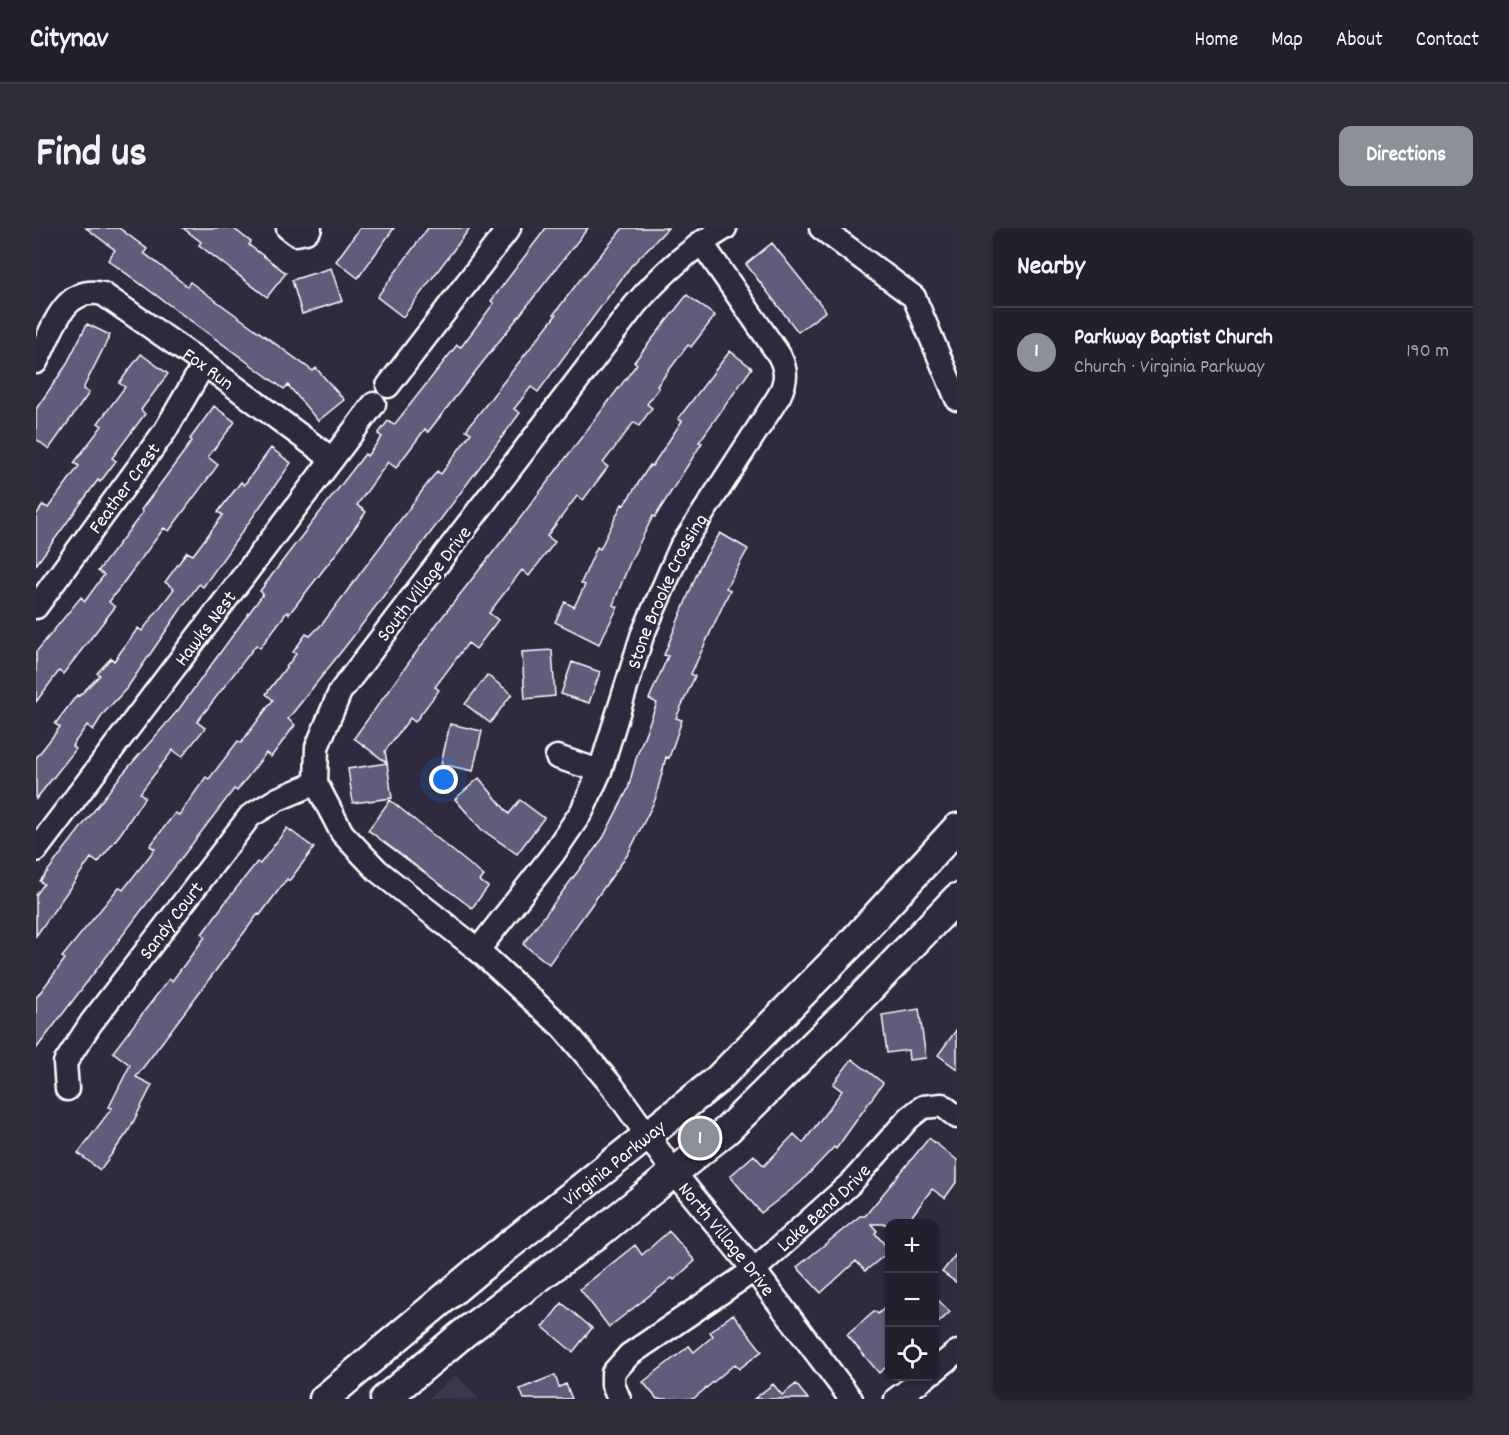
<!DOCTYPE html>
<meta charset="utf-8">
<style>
:root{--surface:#23202e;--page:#2f2d3a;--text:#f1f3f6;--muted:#a3a3aa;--line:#403e4a;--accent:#8c9099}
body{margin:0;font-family:Dekko,sans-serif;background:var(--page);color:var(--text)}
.controls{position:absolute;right:18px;bottom:18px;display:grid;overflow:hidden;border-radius:12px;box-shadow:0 2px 4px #0004}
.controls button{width:54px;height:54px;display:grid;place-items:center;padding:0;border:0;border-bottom:2px solid var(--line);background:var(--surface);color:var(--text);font:30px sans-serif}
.you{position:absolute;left:408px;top:552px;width:21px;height:21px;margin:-15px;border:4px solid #fff;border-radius:50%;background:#1a73e8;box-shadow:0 0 0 9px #1a73e833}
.badge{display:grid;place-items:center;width:39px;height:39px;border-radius:50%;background:var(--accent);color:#fff;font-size:20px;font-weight:700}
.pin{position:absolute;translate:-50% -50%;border:3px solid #fff;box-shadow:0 2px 6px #0006}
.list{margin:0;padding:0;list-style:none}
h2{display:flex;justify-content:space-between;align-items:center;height:78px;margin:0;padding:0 24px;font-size:26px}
h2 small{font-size:20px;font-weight:400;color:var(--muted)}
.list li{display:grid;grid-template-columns:39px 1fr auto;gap:18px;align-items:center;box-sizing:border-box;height:90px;padding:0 24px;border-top:2px solid var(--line)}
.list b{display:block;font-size:22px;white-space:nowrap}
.list p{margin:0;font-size:20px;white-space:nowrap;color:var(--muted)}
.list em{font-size:20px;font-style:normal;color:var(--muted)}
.icon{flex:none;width:33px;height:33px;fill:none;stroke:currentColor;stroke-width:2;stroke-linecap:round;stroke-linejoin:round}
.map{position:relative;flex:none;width:921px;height:1171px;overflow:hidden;border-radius:12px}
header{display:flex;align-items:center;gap:36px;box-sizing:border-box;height:84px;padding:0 30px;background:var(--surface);border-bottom:2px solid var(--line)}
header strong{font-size:28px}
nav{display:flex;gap:33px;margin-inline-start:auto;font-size:21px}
.intro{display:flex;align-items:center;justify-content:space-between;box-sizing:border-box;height:144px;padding:0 36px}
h1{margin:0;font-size:42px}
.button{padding:15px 27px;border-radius:12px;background:var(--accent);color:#fff;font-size:21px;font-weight:700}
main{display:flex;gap:36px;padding:0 36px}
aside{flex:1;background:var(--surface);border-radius:12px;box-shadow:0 2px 4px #0004}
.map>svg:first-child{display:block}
.built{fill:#3e394f}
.building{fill:#605d7a;stroke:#fff;stroke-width:1.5}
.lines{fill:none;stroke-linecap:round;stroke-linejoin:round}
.minor-casing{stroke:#fff;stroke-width:27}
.major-casing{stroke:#fff;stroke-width:33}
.minor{stroke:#2f2a3d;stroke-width:22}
.major{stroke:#2f2a3d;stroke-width:28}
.labels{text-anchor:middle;stroke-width:6;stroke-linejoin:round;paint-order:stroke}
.street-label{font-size:20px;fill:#fff;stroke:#2f2a3d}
</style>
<header>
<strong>Citynav</strong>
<nav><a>Home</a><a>Map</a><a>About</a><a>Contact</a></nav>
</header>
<div class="intro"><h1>Find us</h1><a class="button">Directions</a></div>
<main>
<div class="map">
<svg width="921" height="1171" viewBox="0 0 921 1171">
<rect width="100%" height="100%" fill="#2f2a3d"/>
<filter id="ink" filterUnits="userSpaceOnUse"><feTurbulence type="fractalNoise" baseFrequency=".0167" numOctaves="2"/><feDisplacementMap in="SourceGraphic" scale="12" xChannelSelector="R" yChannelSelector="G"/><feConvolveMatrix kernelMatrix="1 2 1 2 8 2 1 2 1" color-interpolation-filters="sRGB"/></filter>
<g filter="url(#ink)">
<path class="built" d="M 420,1147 L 443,1171 L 391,1171 Z"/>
<path class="building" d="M 50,0 L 83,0 L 111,21 L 108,25 L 151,58 L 154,54 L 277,143 L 280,140 L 308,172 L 282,193 L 252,157 L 248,161 L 72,32 L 79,22 Z
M 147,0 L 197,0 L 215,14 L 213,17 L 250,45 L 231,69 L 163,17 L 165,14 Z
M 324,0 L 358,0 L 322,50 L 300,33 Z
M 392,0 L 434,0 L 367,89 L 341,69 Z
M 510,0 L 552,0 L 392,204 L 389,201 L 360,240 L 352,234 L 321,277 L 330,284 L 306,318 L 253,386 L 251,384 L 224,420 L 220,417 L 161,494 L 169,500 L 146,529 L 137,522 L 104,565 L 109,569 L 85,605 L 62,635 L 55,630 L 0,708 L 0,667 L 8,656 L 4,653 L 83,550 L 143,481 L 227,366 L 224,363 L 251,327 L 329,226 L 331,228 L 346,209 L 342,206 L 352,193 L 358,197 L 421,117 L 425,119 L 458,75 L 455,73 Z
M 587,0 L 632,0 L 595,38 L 502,164 L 495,159 L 478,181 L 484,185 L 316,410 L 252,491 L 259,497 L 235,529 L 230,525 L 201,563 L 198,561 L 0,821 L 0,770 L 29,731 L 26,729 L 83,659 L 87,662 L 119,621 L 114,618 L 139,585 L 143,587 L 170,549 L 173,551 L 202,513 L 205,515 L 237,472 L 230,466 L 260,426 L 257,424 L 270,406 L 274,408 L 287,395 L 401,243 L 405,246 L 435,205 L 430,202 L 520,87 L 518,86 L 543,53 Z
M 736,15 L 790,83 L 762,104 L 710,36 Z
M 295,40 L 306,73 L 266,86 L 256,52 Z
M 651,67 L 679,88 L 655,119 L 652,117 L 621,158 L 623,160 L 611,176 L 616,180 L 603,198 L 598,194 L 567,235 L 572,239 L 547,272 L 541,268 L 511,308 L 519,314 L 493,348 L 486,342 L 453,385 L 462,392 L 440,421 L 432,415 L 399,459 L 403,462 L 379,494 L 374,490 L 349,523 L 351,535 L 318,510 L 403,393 L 485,289 L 601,136 L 598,134 Z
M 51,96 L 74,107 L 47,161 L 53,165 L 13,221 L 0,211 L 0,181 L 29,139 Z
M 694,123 L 716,140 L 663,214 L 666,215 L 619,289 L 617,288 L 594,334 L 577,377 L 582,379 L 563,416 L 519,394 L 529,374 L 538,379 L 549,357 L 545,355 L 561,319 L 564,321 L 586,276 L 588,277 L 614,237 L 616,238 L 646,193 L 642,191 Z
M 105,126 L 132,146 L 105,182 L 109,186 L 76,230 L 80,233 L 64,254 L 62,252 L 0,337 L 0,287 L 7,277 L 12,280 L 43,238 L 38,235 L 66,198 L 62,195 L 89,159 L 83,155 Z
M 178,178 L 199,194 L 172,229 L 182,237 L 133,303 L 128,300 L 73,374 L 79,379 L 55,410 L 27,446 L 23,443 L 0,474 L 0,424 L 45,369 L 49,373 L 68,347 L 62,343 L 107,284 L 105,282 L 156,213 L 154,211 Z
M 235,220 L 255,235 L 167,359 L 163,356 L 147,378 L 91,460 L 67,486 L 57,502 L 51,497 L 36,518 L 40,521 L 0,571 L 0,530 L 24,499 L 19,496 L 41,467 L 43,468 L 64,447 L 61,445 L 75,430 L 78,433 L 102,400 L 106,403 L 138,361 L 129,354 L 151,324 L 157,327 L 187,287 L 182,284 L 205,254 L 208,257 Z
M 684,305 L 712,321 L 690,360 L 694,362 L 655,446 L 659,448 L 640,490 L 646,492 L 633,530 L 630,529 L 619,572 L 592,626 L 513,736 L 487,716 L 567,610 L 592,561 L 601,527 L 621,475 L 613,471 L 632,428 L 628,427 L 664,338 Z
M 516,422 L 519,468 L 489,471 L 486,424 Z
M 536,434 L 564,444 L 553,475 L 525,466 Z
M 451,447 L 476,466 L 454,495 L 429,476 Z
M 414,496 L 446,503 L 437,543 L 405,536 Z
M 351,535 L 356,570 L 317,575 L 312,541 Z
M 443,550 L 473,586 L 484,572 L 508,590 L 481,626 L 445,601 L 419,571 Z
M 354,572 L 448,648 L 444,653 L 452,659 L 436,680 L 332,602 Z
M 251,600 L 278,620 L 253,653 L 251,651 L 224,687 L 222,686 L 100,849 L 116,857 L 92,904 L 64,942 L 42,925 L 76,880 L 73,879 L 94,837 L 77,824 L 133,751 L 136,753 L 169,709 L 166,706 L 191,672 L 221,634 L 224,636 Z
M 883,781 L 890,830 L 873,832 L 872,822 L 851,825 L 846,787 Z
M 921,801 L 921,841 L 902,827 Z
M 816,831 L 847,855 L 800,921 L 798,919 L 764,955 L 725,985 L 694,948 L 718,927 L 728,938 L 758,906 L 767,915 L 806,863 L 797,856 Z
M 893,910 L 921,932 L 921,953 L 909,970 L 896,961 L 870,996 L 835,996 L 841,1003 L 839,1005 L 854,1023 L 829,1043 L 820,1033 L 785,1065 L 761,1039 L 824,988 L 829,988 Z
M 633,1003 L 659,1033 L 638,1052 L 636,1050 L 573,1099 L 544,1061 L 599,1017 L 606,1027 Z
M 921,1025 L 921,1055 L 906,1044 Z
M 898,1068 L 914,1084 L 898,1099 Z
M 526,1075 L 556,1100 L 537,1124 L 507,1099 Z
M 854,1075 L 854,1136 L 843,1145 L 811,1107 L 839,1083 L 842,1086 Z
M 697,1086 L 726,1123 L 703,1141 L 699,1136 L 657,1171 L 621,1171 L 607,1154 L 653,1118 L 658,1124 L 677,1108 L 674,1104 Z
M 519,1147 L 523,1159 L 530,1156 L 536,1171 L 488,1171 L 484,1161 Z
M 737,1156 L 746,1167 L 760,1156 L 772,1171 L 718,1171 Z"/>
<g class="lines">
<g class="minor-casing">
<g id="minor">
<path d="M 252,0 L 260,6 L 270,4 L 274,0"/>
<path id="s1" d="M 689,0 C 653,21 626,46 599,77 L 304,464 L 281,519 L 280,555 L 306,605 L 342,643 L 442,722 L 526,799 L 577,859 L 639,946 L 718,1042 L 815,1171"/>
<path d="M 785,0 L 878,69 L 921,171"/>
<path id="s2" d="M 0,134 C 16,106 26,56 67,66 L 168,136 L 296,231"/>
<path d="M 352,158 L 473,0"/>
<path id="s3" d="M 0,379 L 129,203 L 168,136"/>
<path d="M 521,529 L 564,543"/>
<path id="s4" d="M 0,622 L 338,176"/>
<path id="s5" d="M 442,722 L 517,626 L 546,583 L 564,543 L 606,408 L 645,319 L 743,168 C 751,151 751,143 743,127 L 665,14"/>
<path id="s6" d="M 31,861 L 29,835 L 55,795 L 214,588 L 242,571 L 280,555"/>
<path d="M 898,1143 L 921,1124"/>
<path id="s7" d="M 583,1171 L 577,1157 L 577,1145 L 593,1127 L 718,1042 L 815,955 L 873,890 L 887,879 L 906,877 L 921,889"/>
<path d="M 860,1171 L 891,1148"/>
</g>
</g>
<g class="major-casing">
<g id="major">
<path id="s8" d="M 288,1171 L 443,1041 L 681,852 L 812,719 L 921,600"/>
<path d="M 349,1171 L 428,1105 L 564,1004 L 691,902 L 811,784 L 921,670"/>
</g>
</g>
<use href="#minor" class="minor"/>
<use href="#major" class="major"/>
</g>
</g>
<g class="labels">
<g class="street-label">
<text dy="7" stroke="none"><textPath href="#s2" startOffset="234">Fox Run</textPath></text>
<text dy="7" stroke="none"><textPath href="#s3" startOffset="148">Feather Crest</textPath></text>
<text transform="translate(387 355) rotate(-52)" y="7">South Village Drive</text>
<text dy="7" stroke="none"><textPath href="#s5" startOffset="410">Stone Brooke Crossing</textPath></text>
<text dy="7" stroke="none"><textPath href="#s4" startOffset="279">Hawks Nest</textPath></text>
<text dy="7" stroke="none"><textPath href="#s6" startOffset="204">Sandy Court</textPath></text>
<text dy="7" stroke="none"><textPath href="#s8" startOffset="374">Virginia Parkway</textPath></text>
<text dy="7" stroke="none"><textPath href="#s7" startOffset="296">Lake Bend Drive</textPath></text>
<text dy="7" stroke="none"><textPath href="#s1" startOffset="1320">North Village Drive</textPath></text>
</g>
</g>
</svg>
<div class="controls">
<button>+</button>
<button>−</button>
<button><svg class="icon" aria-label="locate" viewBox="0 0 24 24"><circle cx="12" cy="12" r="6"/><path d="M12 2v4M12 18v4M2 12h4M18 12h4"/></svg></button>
</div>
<div class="you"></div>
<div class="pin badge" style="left:664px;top:910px">1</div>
</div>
<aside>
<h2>Nearby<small></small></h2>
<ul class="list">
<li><span class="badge">1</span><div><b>Parkway Baptist Church</b><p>Church · Virginia Parkway</p></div><em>190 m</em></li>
</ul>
</aside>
</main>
